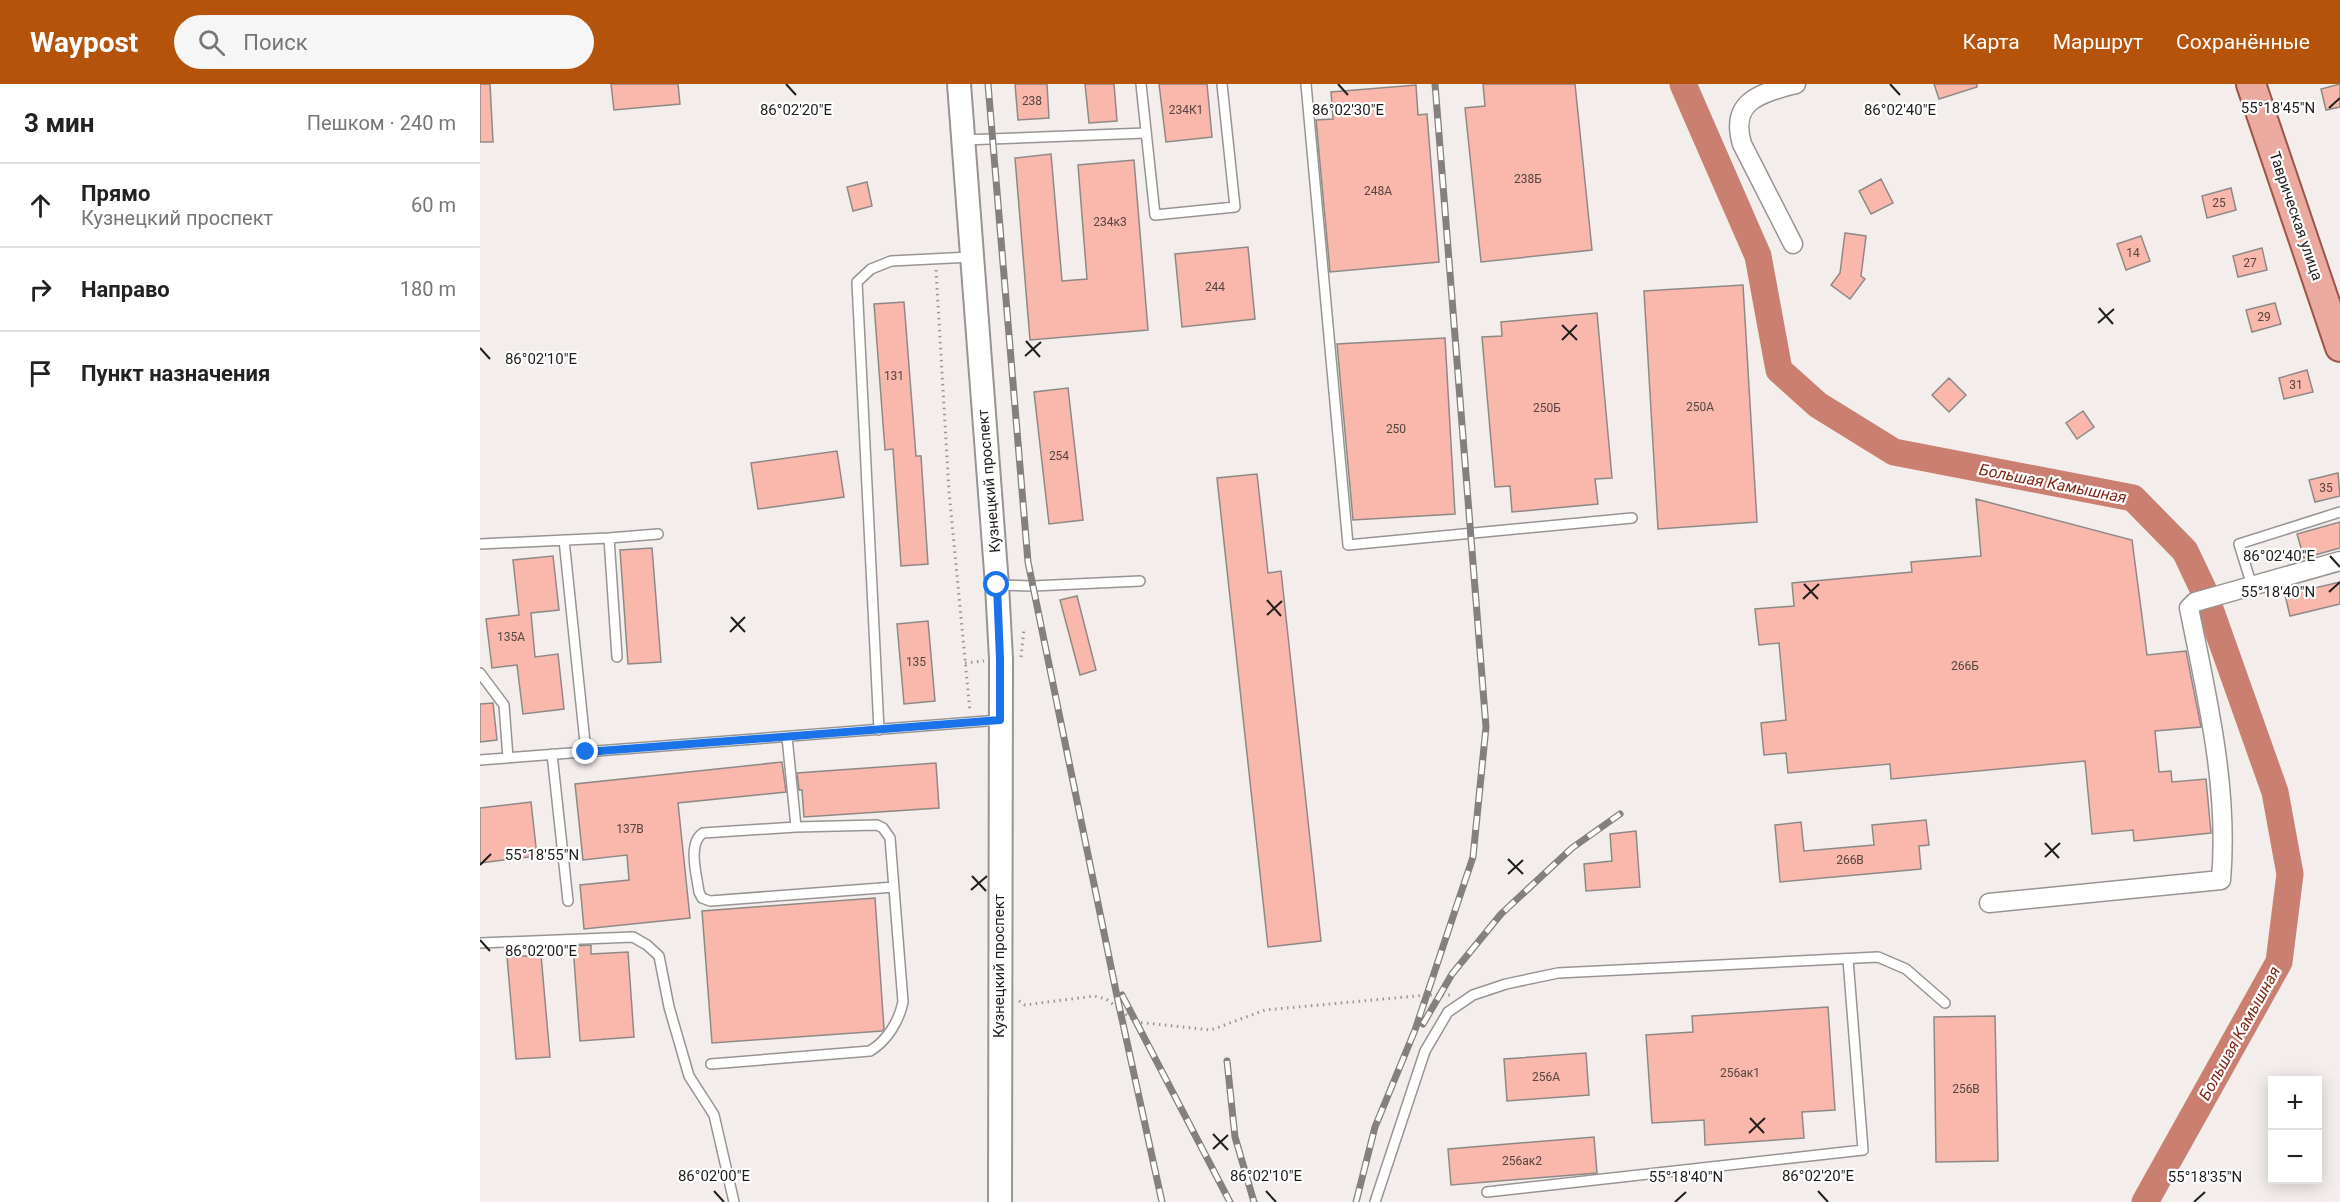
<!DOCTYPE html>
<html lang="ru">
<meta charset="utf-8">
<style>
:root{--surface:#fff;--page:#f6f6f6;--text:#222;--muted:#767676;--line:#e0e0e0;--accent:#b45309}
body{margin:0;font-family:Roboto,sans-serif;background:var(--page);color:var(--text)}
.controls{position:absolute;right:18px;bottom:18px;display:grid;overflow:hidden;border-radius:0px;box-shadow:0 3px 15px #0003}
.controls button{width:54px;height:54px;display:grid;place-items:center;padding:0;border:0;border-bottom:2px solid var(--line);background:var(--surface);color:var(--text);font:30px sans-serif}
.stop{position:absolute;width:18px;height:18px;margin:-14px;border:4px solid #1a73e8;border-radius:50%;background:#fff}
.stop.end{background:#1a73e8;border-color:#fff;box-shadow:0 2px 6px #0008}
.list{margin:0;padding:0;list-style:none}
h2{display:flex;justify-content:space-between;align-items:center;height:78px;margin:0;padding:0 24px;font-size:26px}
h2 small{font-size:20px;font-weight:400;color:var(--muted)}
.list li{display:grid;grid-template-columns:39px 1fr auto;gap:18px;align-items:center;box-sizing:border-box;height:84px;padding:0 24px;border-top:2px solid var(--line)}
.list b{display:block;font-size:22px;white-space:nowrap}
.list p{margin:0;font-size:20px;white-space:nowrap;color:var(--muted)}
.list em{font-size:20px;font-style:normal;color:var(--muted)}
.icon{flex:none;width:33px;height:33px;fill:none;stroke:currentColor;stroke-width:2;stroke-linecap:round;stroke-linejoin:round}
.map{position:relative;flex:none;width:1860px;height:1118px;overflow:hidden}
header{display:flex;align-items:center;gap:36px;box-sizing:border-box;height:84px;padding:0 30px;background:var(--accent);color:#fff}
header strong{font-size:28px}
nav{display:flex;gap:33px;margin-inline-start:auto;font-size:21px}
.search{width:420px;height:54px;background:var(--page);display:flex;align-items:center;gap:15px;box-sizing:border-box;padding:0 21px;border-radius:33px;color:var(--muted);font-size:22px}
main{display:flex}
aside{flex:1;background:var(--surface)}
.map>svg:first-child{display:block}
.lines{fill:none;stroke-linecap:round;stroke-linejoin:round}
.river{stroke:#cb7f71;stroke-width:27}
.building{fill:#f9b8ab;stroke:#8e8987;stroke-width:1.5}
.service-casing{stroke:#999492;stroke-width:12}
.minor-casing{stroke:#999492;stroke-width:21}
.tertiary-casing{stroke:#999492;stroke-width:26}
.primary-casing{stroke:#9b5549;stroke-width:32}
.path{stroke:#9a9594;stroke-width:3;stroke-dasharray:1.5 4.5;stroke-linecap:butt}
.service{stroke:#fff;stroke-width:9}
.minor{stroke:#fff;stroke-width:18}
.tertiary{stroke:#fff;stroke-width:22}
.primary{stroke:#ebaaa0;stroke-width:28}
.rail-casing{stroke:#84807f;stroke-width:7}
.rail{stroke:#fff;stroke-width:4.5;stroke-dasharray:14;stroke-linecap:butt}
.route{stroke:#1a73e8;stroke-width:8}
.ticks{fill:none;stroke:#201e1d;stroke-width:2}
.labels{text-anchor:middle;stroke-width:4.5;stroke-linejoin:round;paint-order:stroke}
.number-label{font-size:12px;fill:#564440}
.street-label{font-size:15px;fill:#201e1d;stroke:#fff}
.water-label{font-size:16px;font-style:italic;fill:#802517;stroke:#fff}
.ticks-label{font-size:15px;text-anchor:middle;fill:#201e1d;stroke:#fff;stroke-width:4.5;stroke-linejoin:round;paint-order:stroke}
</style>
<header>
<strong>Waypost</strong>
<div class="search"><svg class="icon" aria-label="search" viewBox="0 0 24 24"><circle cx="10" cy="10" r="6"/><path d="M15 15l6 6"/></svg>Поиск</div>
<nav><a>Карта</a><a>Маршрут</a><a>Сохранённые</a></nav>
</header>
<main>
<aside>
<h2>3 мин<small>Пешком · 240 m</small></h2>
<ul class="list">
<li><svg class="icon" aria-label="ahead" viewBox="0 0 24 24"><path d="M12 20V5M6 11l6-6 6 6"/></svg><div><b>Прямо</b><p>Кузнецкий проспект</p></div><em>60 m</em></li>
<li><svg class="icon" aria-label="right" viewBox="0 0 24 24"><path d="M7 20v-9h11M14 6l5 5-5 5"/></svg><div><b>Направо</b></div><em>180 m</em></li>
<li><svg class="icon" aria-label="arrive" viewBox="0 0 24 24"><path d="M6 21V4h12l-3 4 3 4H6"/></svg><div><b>Пункт назначения</b></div></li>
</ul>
</aside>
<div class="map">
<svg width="1860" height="1118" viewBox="0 0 1860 1118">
<rect width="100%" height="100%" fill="#f3edec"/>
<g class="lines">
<path class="river" d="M 1203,0 L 1278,172 L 1299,286 L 1338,321 L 1414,368 L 1653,414 L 1705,467 L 1723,505 L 1795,708 L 1810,790 L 1799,878 L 1665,1118"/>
</g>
<path class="building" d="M 0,0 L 10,0 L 13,58 L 0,58 Z
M 131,0 L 198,0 L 200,20 L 134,26 Z
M 535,0 L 567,0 L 569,34 L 538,36 Z
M 605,0 L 634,0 L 637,37 L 609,39 Z
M 679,0 L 727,0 L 732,53 L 686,58 Z
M 1003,0 L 1095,0 L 1112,166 L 1001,178 L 985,24 L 1005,22 Z
M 1454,0 L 1497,0 L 1497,3 L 1459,15 Z
M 1860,0 L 1860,23 L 1846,26 L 1841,5 Z
M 936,1 L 938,31 L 947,30 L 959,178 L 850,188 L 836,36 L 853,35 L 851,8 Z
M 571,70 L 582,197 L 607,195 L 598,81 L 654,76 L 668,246 L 550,256 L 535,74 Z
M 1401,95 L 1413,119 L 1391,130 L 1379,107 Z
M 387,98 L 392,122 L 373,127 L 367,103 Z
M 1751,104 L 1756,126 L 1727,134 L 1722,112 Z
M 1365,149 L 1386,152 L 1381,192 L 1385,195 L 1370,215 L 1351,201 L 1360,189 Z
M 1661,152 L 1670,177 L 1646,186 L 1637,160 Z
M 768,163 L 775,235 L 702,243 L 695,170 Z
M 1782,164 L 1787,186 L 1758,193 L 1753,172 Z
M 1263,201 L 1277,438 L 1178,445 L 1164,207 Z
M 424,218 L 436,372 L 441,372 L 448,480 L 421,482 L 413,365 L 405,366 L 394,220 Z
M 1795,219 L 1801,240 L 1772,248 L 1766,226 Z
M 1117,229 L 1132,394 L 1115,395 L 1118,420 L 1032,428 L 1030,402 L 1015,403 L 1002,253 L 1022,252 L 1021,238 Z
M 965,254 L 975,430 L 873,436 L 857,260 Z
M 1827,286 L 1833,308 L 1804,315 L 1799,294 Z
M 1469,294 L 1486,311 L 1469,328 L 1452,311 Z
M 588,304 L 603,436 L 569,440 L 554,308 Z
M 1603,327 L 1614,343 L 1597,355 L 1586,339 Z
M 357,367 L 364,413 L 278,425 L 271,379 Z
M 1858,389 L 1860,412 L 1835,418 L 1829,396 Z
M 777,390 L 788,489 L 801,487 L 841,857 L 788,863 L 737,394 Z
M 1496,415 L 1652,456 L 1667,571 L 1706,567 L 1721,643 L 1675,647 L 1679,688 L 1691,687 L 1692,698 L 1726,695 L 1731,749 L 1654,757 L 1653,746 L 1612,750 L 1605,677 L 1411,695 L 1410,680 L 1308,689 L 1306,669 L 1284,671 L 1281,639 L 1306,636 L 1299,559 L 1279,561 L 1275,525 L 1314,522 L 1312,499 L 1432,488 L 1431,478 L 1501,472 Z
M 1860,438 L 1860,464 L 1824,474 L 1817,450 Z
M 172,464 L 181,578 L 148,580 L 140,466 Z
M 73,472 L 79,526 L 51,529 L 55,573 L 78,570 L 84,625 L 43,630 L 37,581 L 12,584 L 6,535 L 39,531 L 33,476 Z
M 1860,498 L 1860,520 L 1810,532 L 1805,511 Z
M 597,512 L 616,586 L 600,591 L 580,516 Z
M 448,537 L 455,617 L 424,620 L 417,540 Z
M 13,619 L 17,656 L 0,658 L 0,620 Z
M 302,678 L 306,708 L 198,719 L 210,834 L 104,845 L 100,801 L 149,796 L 147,771 L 103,776 L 95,700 Z
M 456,679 L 459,724 L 324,733 L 322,706 L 319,706 L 317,689 Z
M 51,718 L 57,772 L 0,779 L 0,724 Z
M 1446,736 L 1449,761 L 1439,762 L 1441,785 L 1300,798 L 1295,741 L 1321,738 L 1324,767 L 1394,761 L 1392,741 Z
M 1156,747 L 1160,803 L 1106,807 L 1104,780 L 1132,777 L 1130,750 Z
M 395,814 L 404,945 L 402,947 L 232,959 L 222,827 Z
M 111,861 L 111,870 L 148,868 L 154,953 L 100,957 L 93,862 Z
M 61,871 L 70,973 L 36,975 L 27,873 Z
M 1348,923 L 1355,1026 L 1322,1028 L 1324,1054 L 1225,1061 L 1224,1036 L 1172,1039 L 1166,951 L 1213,948 L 1212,932 Z
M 1515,932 L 1518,1077 L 1456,1078 L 1454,933 Z
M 1106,969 L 1109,1011 L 1027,1017 L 1024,975 Z
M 1114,1053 L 1117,1089 L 971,1101 L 968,1065 Z"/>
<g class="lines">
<g class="service-casing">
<path id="service" d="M 661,0 L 675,131 L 755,123 L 742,0
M 826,0 L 868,461 L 1152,434
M 483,56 L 666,49
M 84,456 L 106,668
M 0,460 L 129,454
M 517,501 L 553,502 L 660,497
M 1772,502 L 1759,460 L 1860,428
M 137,573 L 129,454 L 178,450
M 0,589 L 24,621 L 28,674
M 399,646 L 377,198 L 391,185 L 411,177 L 491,173
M 72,670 L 88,817
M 0,676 L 520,636
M 316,743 L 223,749 C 207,759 217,792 219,808 L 222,814 L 230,817 L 414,803
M 0,859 L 153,853 L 167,861 L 179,872 L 189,923 L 209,992 L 234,1031 L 254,1118
M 231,980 L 390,967 C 407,957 419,937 423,918 L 410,754 L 403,744 L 397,741 L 316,743 L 307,653
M 1007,1108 L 1383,1066 L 1368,875
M 895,1118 L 945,967 L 968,928 L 993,911 L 1026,900 L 1078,889 L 1398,873 L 1426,885 L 1465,919"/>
</g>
<g class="minor-casing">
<path id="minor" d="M 1313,160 L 1262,60 C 1249,16 1282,9 1316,0
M 1509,819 L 1741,796 C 1749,704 1727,613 1709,524 L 1715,518 L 1860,477"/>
</g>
<g class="tertiary-casing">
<path id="tertiary" d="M 479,0 L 517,501 L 521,575 L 520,1118"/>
</g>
<g class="primary-casing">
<path id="primary" d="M 1771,0 L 1860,263"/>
</g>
<path class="path" d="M 456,186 L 469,407 L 490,628
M 541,573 L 544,545
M 485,579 L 504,577
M 539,917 L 545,921 L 614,912 L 626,915 L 656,938 L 731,946 L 785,926 L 947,911 L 970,911"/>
<use href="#service" class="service"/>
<use href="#minor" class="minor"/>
<use href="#tertiary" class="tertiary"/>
<use href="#primary" class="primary"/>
<g class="rail-casing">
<path id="rail" d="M 508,0 L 548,478 L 638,917 L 682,1118
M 642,911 L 750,1118
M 943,940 L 972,890 L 1021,830 L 1092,764 L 1140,730
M 747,977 L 755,1053 L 774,1118
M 876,1118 L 895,1043 L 935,946 L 993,773 L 1006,643 L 955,0"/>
</g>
<use href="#rail" class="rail"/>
</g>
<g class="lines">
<path class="route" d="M 106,668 L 520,636 L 520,575 L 517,501"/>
</g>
<path class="ticks" d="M 306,0 L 316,11M 858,0 L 868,11M 1410,0 L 1420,11M 1849,24 L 1860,14M 1619,224 L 1633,240M 1618,239 L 1634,225M 1082,241 L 1097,256M 1082,256 L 1097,241M 546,257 L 560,273M 0,264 L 10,275M 545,272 L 561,258M 1850,472 L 1860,483M 1324,500 L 1338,515M 1849,508 L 1860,498M 1323,515 L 1339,500M 787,516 L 801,532M 787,531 L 802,517M 251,533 L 265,548M 250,548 L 265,533M 1565,759 L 1579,774M 1565,773 L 1580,759M 1028,775 L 1043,790M 0,781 L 11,770M 1028,790 L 1043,776M 492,792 L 506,807M 491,806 L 507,792M 0,856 L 10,867M 1270,1034 L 1284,1049M 1269,1049 L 1285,1034M 733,1050 L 748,1066M 733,1065 L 748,1051M 234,1107 L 244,1118M 786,1107 L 796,1118M 1338,1107 L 1348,1118M 1195,1118 L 1206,1108M 1714,1118 L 1725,1108"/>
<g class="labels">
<g class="number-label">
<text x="552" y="21">238</text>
<text x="706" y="30">234К1</text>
<text x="1048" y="99">238Б</text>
<text x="898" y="111">248А</text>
<text x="1739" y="123">25</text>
<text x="630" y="142">234к3</text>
<text x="1653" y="173">14</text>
<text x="1770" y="183">27</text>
<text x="735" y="207">244</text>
<text x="1784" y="237">29</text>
<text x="414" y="296">131</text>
<text x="1816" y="305">31</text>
<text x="1220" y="327">250А</text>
<text x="1067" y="328">250Б</text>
<text x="916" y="349">250</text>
<text x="579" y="376">254</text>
<text x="1846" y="408">35</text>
<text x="31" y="557">135А</text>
<text x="436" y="582">135</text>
<text x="1485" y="586">266Б</text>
<text x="150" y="749">137В</text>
<text x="1370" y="780">266В</text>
<text x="1260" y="993">256ак1</text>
<text x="1066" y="997">256А</text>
<text x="1486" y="1009">256В</text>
<text x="1042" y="1081">256ак2</text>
</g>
<g class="street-label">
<text transform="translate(1816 132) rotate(71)" y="5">Таврическая улица</text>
<text transform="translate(509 397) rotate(-95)" y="5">Кузнецкий проспект</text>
<text transform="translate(519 882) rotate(-90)" y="5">Кузнецкий проспект</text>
</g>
<g class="water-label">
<text transform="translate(1573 399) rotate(11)" y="6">Большая Камышная</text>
<text transform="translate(1759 949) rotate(-61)" y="6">Большая Камышная</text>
</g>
</g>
<g class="ticks-label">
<text x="1798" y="29">55°18'45"N</text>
<text x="316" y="31">86°02'20"E</text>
<text x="868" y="31">86°02'30"E</text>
<text x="1420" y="31">86°02'40"E</text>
<text x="61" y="280">86°02'10"E</text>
<text x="1799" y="477">86°02'40"E</text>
<text x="1798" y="513">55°18'40"N</text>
<text x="62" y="776">55°18'55"N</text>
<text x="61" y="872">86°02'00"E</text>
<text x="234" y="1097">86°02'00"E</text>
<text x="786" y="1097">86°02'10"E</text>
<text x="1338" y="1097">86°02'20"E</text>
<text x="1206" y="1098">55°18'40"N</text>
<text x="1725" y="1098">55°18'35"N</text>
</g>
</svg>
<div class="controls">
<button>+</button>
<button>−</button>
</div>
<div class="stop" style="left:517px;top:501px"></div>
<div class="stop end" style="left:106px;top:668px"></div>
</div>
</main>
